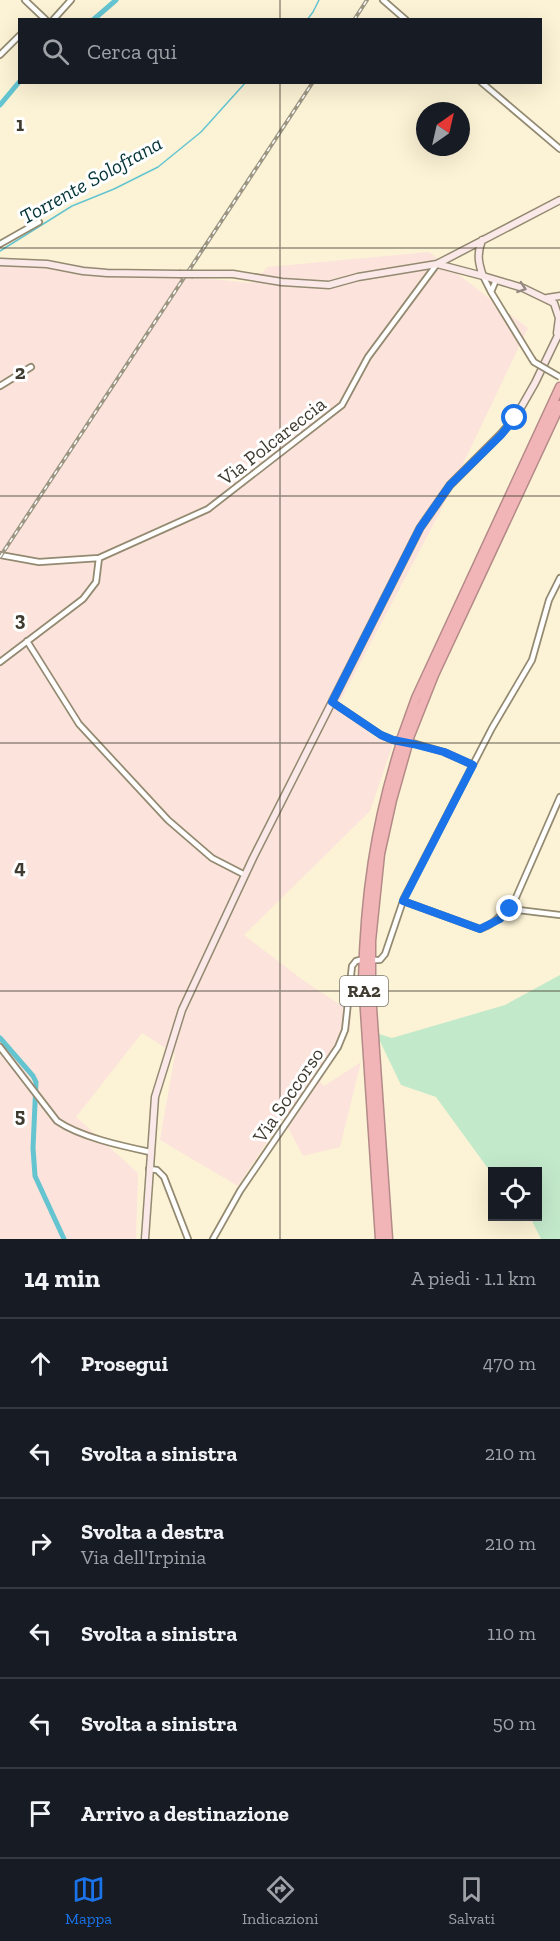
<!DOCTYPE html>
<html lang="it">
<meta charset="utf-8">
<style>
:root{--surface:#171b24;--page:#20242c;--text:#f1f3f6;--muted:#9ea1a6;--line:#363941;--accent:#1a73e8}
body{margin:0;font-family:"Zilla Slab",serif;background:var(--page);color:var(--text)}
.controls{position:absolute;right:18px;bottom:18px;display:grid;overflow:hidden;border-radius:0px;box-shadow:0 6px 24px #0002}
.controls button{width:54px;height:54px;display:grid;place-items:center;padding:0;border:0;border-bottom:2px solid var(--line);background:var(--surface);color:var(--text);font:30px sans-serif}
.compass{position:absolute;left:416px;top:102px;width:54px;height:54px;border-radius:50%;background:var(--surface);box-shadow:0 6px 24px #0002;rotate:34deg}
.stop{position:absolute;width:18px;height:18px;margin:-14px;border:4px solid #1a73e8;border-radius:50%;background:#fff}
.stop.end{background:#1a73e8;border-color:#fff;box-shadow:0 2px 6px #0008}
.list{margin:0;padding:0;list-style:none}
h2{display:flex;justify-content:space-between;align-items:center;height:78px;margin:0;padding:0 24px;font-size:26px}
h2 small{font-size:20px;font-weight:400;color:var(--muted)}
.list li{display:grid;grid-template-columns:39px 1fr auto;gap:18px;align-items:center;box-sizing:border-box;height:90px;padding:0 24px;border-top:2px solid var(--line)}
.list b{display:block;font-size:22px;white-space:nowrap}
.list p{margin:0;font-size:20px;white-space:nowrap;color:var(--muted)}
.list em{font-size:20px;font-style:normal;color:var(--muted)}
.icon{flex:none;width:33px;height:33px;fill:none;stroke:currentColor;stroke-width:2;stroke-linecap:round;stroke-linejoin:round}
.map{position:relative;flex:none;width:560px;height:1239px;overflow:hidden}
.search{position:absolute;background:var(--surface);box-shadow:0 6px 24px #0002;left:18px;right:18px;top:18px;height:66px;display:flex;align-items:center;gap:15px;box-sizing:border-box;padding:0 21px;border-radius:0px;color:var(--muted);font-size:22px}
.sheet{height:618px;background:var(--surface)}
nav{display:flex;justify-content:space-around;align-items:center;box-sizing:border-box;height:84px;border-top:2px solid var(--line);background:var(--surface);font-size:16px;color:var(--muted)}
nav a{display:grid;justify-items:center;gap:3px}
nav .on{color:var(--accent)}
.map>svg:first-child{display:block}
.industrial{fill:#fce3db}
.green{fill:#c3e9cb}
.lines{fill:none;stroke-linecap:round;stroke-linejoin:round}
.stream{stroke:#64c4d0;stroke-width:1.5}
.canal{stroke:#64c4d0;stroke-width:5}
.street-casing{stroke:#938a71;stroke-width:8}
.secondary-casing{stroke:#938a71;stroke-width:9}
.highway-casing{stroke:#b38a88;stroke-width:11}
.street{stroke:#fff;stroke-width:4.5}
.secondary{stroke:#fbe9e9;stroke-width:6}
.highway{stroke:#f2b5b7;stroke-width:8}
.rail-casing{stroke:#9d9682;stroke-width:4}
.rail{stroke:#fff;stroke-width:1.5;stroke-dasharray:4.5;stroke-linecap:butt}
.street-bridge-casing{stroke:#938a71;stroke-width:8;stroke-linecap:butt}
.secondary-bridge-casing{stroke:#938a71;stroke-width:9;stroke-linecap:butt}
.highway-bridge-casing{stroke:#b38a88;stroke-width:11;stroke-linecap:butt}
.street-bridge{stroke:#fff;stroke-width:4.5}
.secondary-bridge{stroke:#fbe9e9;stroke-width:6}
.highway-bridge{stroke:#f2b5b7;stroke-width:8}
.oneway{stroke:#948983}
.route{stroke:#1a73e8;stroke-width:8}
.grid{fill:none;stroke:#3f3b30;stroke-width:1.5;stroke-opacity:0.55}
.labels{text-anchor:middle;stroke-width:6;stroke-linejoin:round;paint-order:stroke}
.shield{fill:#fff;stroke:#79766e;stroke-width:1.5}
.shield-label{font-size:18px;font-weight:bold;fill:#3f3b30}
.street-label{font-size:20px;fill:#3f3b30;stroke:#fff}
.water-label{font-size:21px;font-style:italic;fill:#033438;stroke:#fff}
.grid-label{font-size:20px;text-anchor:middle;font-weight:bold;fill:#3f3b30;stroke:#fff;stroke-width:6;stroke-linejoin:round;paint-order:stroke}
</style>
<div class="map">
<svg width="560" height="1239" viewBox="0 0 560 1239">
<rect width="100%" height="100%" fill="#fcf3d6"/>
<path class="industrial" d="M 429,252 L 528,328 L 440,512 L 337,707 L 375,737 L 393,744 L 370,811 L 244,935 L 303,980 L 351,1012 L 350,1030 L 320,1082 L 324,1086 L 361,1062 L 340,1147 L 303,1156 L 283,1118 L 238,1186 L 160,1140 L 175,1054 L 142,1033 L 76,1117 L 138,1173 L 136,1239 L 0,1239 L 0,257 L 251,283 L 268,267 Z"/>
<path class="green" d="M 560,975 L 560,1239 L 541,1239 L 530,1217 L 538,1216 L 538,1172 L 492,1172 L 492,1174 L 436,1097 L 401,1085 L 376,1033 L 392,1038 L 505,1005 Z"/>
<g class="lines">
<path class="stream" d="M 307,20 L 313,12 L 319,0
M 0,251 L 72,206 L 114,189 L 158,167 L 201,132 L 246,82"/>
<path class="canal" d="M 93,20 L 116,0
M 0,105 L 20,81
M 0,1038 L 33,1076 L 36,1082 L 33,1148 L 35,1176 L 64,1239"/>
<g class="street-casing">
<path id="street" d="M 25,0 L 46,20
M 383,0 L 406,20
M 53,20 L 71,0
M 0,55 L 20,35
M 481,82 L 560,149
M 0,244 L 39,222
M 483,276 L 491,292 L 496,280
M 491,292 L 532,359
M 0,386 L 31,367
M 0,555 L 39,562 L 99,558 L 96,582 L 83,599 L 0,662
M 99,558 L 208,509 L 342,405 L 368,357 L 437,264
M 27,641 L 79,724 L 168,820 L 212,858 L 245,875
M 332,702 L 381,735 L 393,740 L 413,743 L 444,752 L 473,765
M 403,901 L 480,929 C 493,924 495,921 504,912 C 508,908 511,907 514,902 L 560,797
M 510,909 L 560,915
M 375,960 L 380,960 L 385,954 L 404,898 L 492,728 L 532,660 L 549,600 L 560,578
M 0,1047 L 57,1121 C 80,1137 122,1146 150,1152
M 149,1169 L 157,1170 L 164,1177 L 188,1239
M 213,1239 L 240,1191 L 338,1047 L 345,1030 L 352,966 L 356,961 L 360,960"/>
</g>
<g class="secondary-casing">
<path id="secondary" d="M 482,240 C 477,254 478,262 483,276 L 523,288 L 554,303 L 559,318 L 557,333
M 0,262 L 47,264 L 83,271 L 107,273 L 179,274
M 437,264 L 560,200
M 193,274 L 233,274 L 282,282 L 329,285 L 358,277 L 437,264 L 483,276
M 547,298 L 560,296
M 145,1239 L 155,1097 L 182,1010 L 253,858 L 420,528 L 450,485 L 500,435 L 515,418 L 535,383 L 560,331"/>
</g>
<g class="highway-casing">
<path id="highway" d="M 402,737 L 416,698 L 560,387
M 409,738 L 434,675 L 560,405
M 380,1239 L 363,980 C 365,896 375,826 400,746
M 388,1239 L 371,993 L 371,941 L 380,854 L 392,800 L 407,747"/>
</g>
<use href="#street" class="street"/>
<use href="#secondary" class="secondary"/>
<use href="#highway" class="highway"/>
<g class="rail-casing">
<path id="rail" d="M 354,20 L 367,0
M 0,557 L 313,82"/>
</g>
<use href="#rail" class="rail"/>
<g class="street-bridge-casing">
<path id="street-bridge" d="M 532,359 L 534,362 L 560,377"/>
</g>
<g class="secondary-bridge-casing">
<path id="secondary-bridge" d="M 179,274 L 193,274"/>
</g>
<g class="highway-bridge-casing">
<path id="highway-bridge" d="M 400,746 L 402,737
M 407,747 L 409,738"/>
</g>
<use href="#street-bridge" class="street-bridge"/>
<use href="#secondary-bridge" class="secondary-bridge"/>
<use href="#highway-bridge" class="highway-bridge"/>
</g>
<defs><path id="oneway-chevron" d="M-2-3.5L2.5 0L-2 3.5" fill="none" stroke-width="1.6" stroke-linecap="round" stroke-linejoin="round" transform="scale(1.5)"/></defs>
<use class="oneway" href="#oneway-chevron" transform="translate(522 288) rotate(19)"/>
<g class="lines">
<path class="route" d="M 510,909 L 504,912 L 500,919 L 480,929 L 403,901 L 473,765 L 444,752 L 413,744 L 393,740 L 381,735 L 332,702 L 420,528 L 450,485 L 501,435 L 515,418"/>
</g>
<path class="grid" d="M 280,0 L 280,20M 280,82 L 280,1239M 0,248 L 560,248M 0,496 L 560,496M 0,743 L 560,743M 0,991 L 560,991"/>
<g class="labels">
<rect class="shield" x="340" y="976" width="48" height="30" rx="4.5"/>
<g class="shield-label">
<text x="364" y="997">RA2</text>
</g>
<g class="street-label">
<text transform="translate(272 441) rotate(-38)" y="7">Via Polcareccia</text>
<text transform="translate(288 1095) rotate(-56)" y="7">Via Soccorso</text>
</g>
<g class="water-label">
<text transform="translate(91 180) rotate(-29)" y="7">Torrente Solofrana</text>
</g>
</g>
<g class="grid-label">
<text x="20" y="131">1</text>
<text x="20" y="379">2</text>
<text x="20" y="626">3</text>
<text x="20" y="874">4</text>
<text x="20" y="1122">5</text>
</g>
</svg>
<div class="controls">
<button><svg class="icon" aria-label="locate" viewBox="0 0 24 24"><circle cx="12" cy="12" r="6"/><path d="M12 2v4M12 18v4M2 12h4M18 12h4"/></svg></button>
</div>
<svg class="compass" viewBox="-18 -18 36 36"><path d="M0-13l5 13h-10z" fill="#e53935"/><path d="M0 13l5-13h-10z" fill="#9ea1a6"/></svg>
<div class="stop" style="left:515px;top:418px"></div>
<div class="stop end" style="left:510px;top:909px"></div>
<div class="search"><svg class="icon" aria-label="search" viewBox="0 0 24 24"><circle cx="10" cy="10" r="6"/><path d="M15 15l6 6"/></svg>Cerca qui</div>
</div>
<section class="sheet">
<h2>14 min<small>A piedi · 1.1 km</small></h2>
<ul class="list">
<li><svg class="icon" aria-label="ahead" viewBox="0 0 24 24"><path d="M12 20V5M6 11l6-6 6 6"/></svg><div><b>Prosegui</b></div><em>470 m</em></li>
<li><svg class="icon" aria-label="left" viewBox="0 0 24 24"><path d="M17 20v-9H6M10 6l-5 5 5 5"/></svg><div><b>Svolta a sinistra</b></div><em>210 m</em></li>
<li><svg class="icon" aria-label="right" viewBox="0 0 24 24"><path d="M7 20v-9h11M14 6l5 5-5 5"/></svg><div><b>Svolta a destra</b><p>Via dell'Irpinia</p></div><em>210 m</em></li>
<li><svg class="icon" aria-label="left" viewBox="0 0 24 24"><path d="M17 20v-9H6M10 6l-5 5 5 5"/></svg><div><b>Svolta a sinistra</b></div><em>110 m</em></li>
<li><svg class="icon" aria-label="left" viewBox="0 0 24 24"><path d="M17 20v-9H6M10 6l-5 5 5 5"/></svg><div><b>Svolta a sinistra</b></div><em>50 m</em></li>
<li><svg class="icon" aria-label="arrive" viewBox="0 0 24 24"><path d="M6 21V4h12l-3 4 3 4H6"/></svg><div><b>Arrivo a destinazione</b></div></li>
</ul>
</section>
<nav>
<a class="on"><svg class="icon" aria-label="map" viewBox="0 0 24 24"><path d="M3 6l6-2 6 2 6-2v14l-6 2-6-2-6 2zM9 4v14M15 6v14"/></svg>Mappa</a>
<a><svg class="icon" aria-label="directions" viewBox="0 0 24 24"><path d="M12 3l9 9-9 9-9-9zM9 14v-3h6M13 9l2 2-2 2"/></svg>Indicazioni</a>
<a><svg class="icon" aria-label="saved" viewBox="0 0 24 24"><path d="M7 4h10v16l-5-4-5 4z"/></svg>Salvati</a>
</nav>
